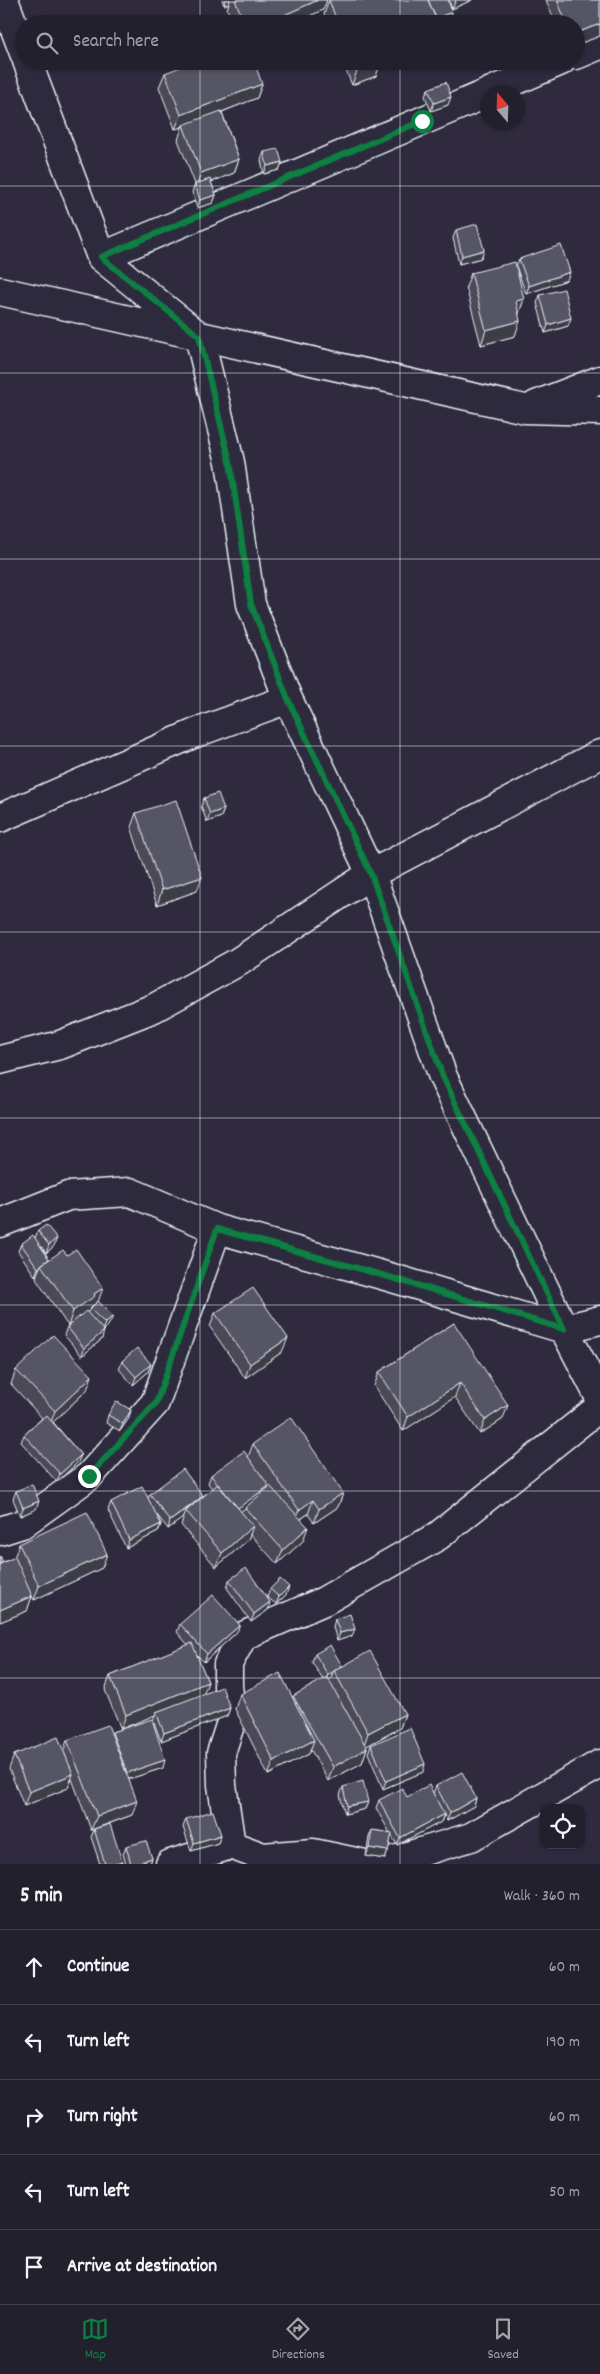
<!DOCTYPE html>
<meta charset="utf-8">
<style>
:root{--surface:#23202e;--page:#2b2836;--text:#f1f3f6;--muted:#a3a3aa;--line:#403e4a;--accent:#0b8043}
body{margin:0;font-family:Dekko,sans-serif;background:var(--page);color:var(--text)}
.controls{position:absolute;right:15px;bottom:15px;display:grid;overflow:hidden;border-radius:10px;box-shadow:0 1px 4px #0004}
.controls button{width:45px;height:45px;display:grid;place-items:center;padding:0;border:0;border-bottom:1px solid var(--line);background:var(--surface);color:var(--text);font:25px sans-serif}
.compass{position:absolute;left:480px;top:85px;width:45px;height:45px;border-radius:50%;background:var(--surface);box-shadow:0 1px 4px #0004;rotate:341deg}
.stop{position:absolute;width:15px;height:15px;margin:-11px;border:4px solid #0b8043;border-radius:50%;background:#fff}
.stop.end{background:#0b8043;border-color:#fff;box-shadow:0 1px 5px #0008}
.list{margin:0;padding:0;list-style:none}
h2{display:flex;justify-content:space-between;align-items:center;height:65px;margin:0;padding:0 20px;font-size:21px}
h2 small{font-size:16px;font-weight:400;color:var(--muted)}
.list li{display:grid;grid-template-columns:32px 1fr auto;gap:15px;align-items:center;box-sizing:border-box;height:75px;padding:0 20px;border-top:1px solid var(--line)}
.list b{display:block;font-size:19px;white-space:nowrap}
.list em{font-size:16px;font-style:normal;color:var(--muted)}
.icon{flex:none;width:28px;height:28px;fill:none;stroke:currentColor;stroke-width:2;stroke-linecap:round;stroke-linejoin:round}
.map{position:relative;flex:none;width:600px;height:1864px;overflow:hidden}
.search{position:absolute;background:var(--surface);box-shadow:0 1px 4px #0004;left:15px;right:15px;top:15px;height:55px;display:flex;align-items:center;gap:12px;box-sizing:border-box;padding:0 18px;border-radius:28px;color:var(--muted);font-size:19px}
.sheet{height:440px;background:var(--surface)}
nav{display:flex;justify-content:space-around;align-items:center;box-sizing:border-box;height:70px;border-top:1px solid var(--line);background:var(--surface);font-size:14px;color:var(--muted)}
nav a{display:grid;justify-items:center;gap:2px}
nav .on{color:var(--accent)}
.map>svg:first-child{display:block}
.lines{fill:none;stroke-linecap:round;stroke-linejoin:round}
.minor-casing{stroke:#e8f1f8;stroke-width:31}
.minor{stroke:#2f2a3d;stroke-width:28}
.wall{fill:#4b4957;stroke:#e8f1f8}
.shaded-wall{fill:#3d3c47;stroke:#e8f1f8}
.building{fill:#575565;stroke:#e8f1f8}
.route{stroke:#0b8043;stroke-width:6}
.grid{fill:none;stroke:#e8f1f8;stroke-width:1;stroke-opacity:0.55}
</style>
<div class="map">
<svg width="600" height="1864" viewBox="0 0 600 1864">
<rect width="100%" height="100%" fill="#2f2a3d"/>
<filter id="ink" filterUnits="userSpaceOnUse"><feTurbulence type="fractalNoise" baseFrequency=".02" numOctaves="2"/><feDisplacementMap in="SourceGraphic" scale="10" xChannelSelector="R" yChannelSelector="G"/><feConvolveMatrix kernelMatrix="1 2 1 2 8 2 1 2 1" color-interpolation-filters="sRGB"/></filter>
<g filter="url(#ink)">
<g class="lines">
<g class="minor-casing">
<path id="minor" d="M 4,0 L 24,53
M 576,55 L 600,45
M 27,61 L 101,257 L 199,336 L 230,462 L 251,604 L 288,699 L 371,874 L 443,1077 L 564,1329 L 600,1398
M 489,92 L 561,61
M 101,257 L 488,93
M 0,291 L 525,409 L 600,411
M 536,405 L 600,380
M 0,818 L 193,734 L 288,699
M 0,1060 L 60,1045 L 154,1008 L 238,962 L 371,874 L 600,754
M 0,1223 L 68,1196 L 130,1192 L 217,1229 L 389,1277 L 564,1329 L 600,1320
M 0,1531 L 22,1524 L 89,1476 L 155,1403 L 217,1229
M 231,1845 L 222,1785 L 221,1753 L 232,1719 L 228,1686 L 228,1664 L 243,1636 L 324,1601 L 438,1536 L 600,1407
M 170,1864 L 231,1845 L 263,1857 L 313,1853 L 365,1864
M 381,1864 L 471,1837 L 600,1764"/>
</g>
<use href="#minor" class="minor"/>
</g>
<path class="wall" d="M 222,0 L 327,0 L 323,10 L 291,24 L 234,24 L 227,9 L 229,3 L 224,5 Z
M 329,0 L 452,12 L 450,20 L 440,24 L 328,24 L 324,14 Z
M 449,0 L 472,0 L 452,9 Z
M 546,0 L 600,0 L 600,36 L 576,45 L 576,24 L 556,24 Z
M 342,61 L 381,61 L 376,76 L 352,85 Z
M 165,73 L 262,84 L 257,98 L 222,112 L 239,159 L 234,173 L 211,182 L 216,195 L 213,203 L 197,208 L 192,192 L 195,184 L 178,140 L 182,127 L 175,129 L 159,87 Z
M 428,89 L 448,105 L 431,111 L 425,96 Z
M 264,152 L 282,162 L 279,170 L 264,174 L 261,160 Z
M 456,230 L 484,250 L 481,258 L 459,264 L 453,238 Z
M 519,259 L 567,280 L 526,294 L 516,266 Z
M 471,273 L 524,299 L 519,313 L 515,336 L 481,345 L 466,287 Z
M 540,295 L 568,326 L 545,333 L 537,303 Z
M 204,798 L 224,809 L 221,817 L 207,822 L 201,806 Z
M 136,813 L 197,891 L 157,905 L 131,827 Z
M 38,1231 L 54,1246 L 46,1253 L 41,1246 L 49,1259 L 98,1301 L 110,1323 L 103,1330 L 102,1339 L 82,1356 L 64,1335 L 67,1327 L 73,1322 L 68,1326 L 36,1279 L 37,1274 L 35,1276 L 18,1251 L 21,1244 L 35,1238 Z
M 215,1313 L 282,1352 L 245,1378 L 210,1327 Z
M 454,1323 L 503,1419 L 480,1434 L 455,1397 L 403,1431 L 374,1386 L 379,1372 Z
M 122,1361 L 151,1364 L 148,1372 L 133,1385 L 119,1369 Z
M 16,1370 L 87,1390 L 53,1422 L 81,1455 L 78,1462 L 57,1482 L 21,1442 L 24,1435 L 42,1418 L 11,1384 Z
M 108,1415 L 129,1418 L 120,1431 L 106,1423 Z
M 253,1444 L 343,1493 L 338,1507 L 314,1523 L 308,1514 L 301,1519 L 303,1541 L 277,1564 L 250,1534 L 248,1540 L 216,1567 L 181,1525 L 184,1517 L 168,1529 L 157,1515 L 161,1524 L 158,1532 L 126,1548 L 108,1510 L 111,1502 L 148,1498 L 150,1494 L 203,1496 L 212,1489 L 208,1483 L 211,1475 L 248,1457 Z
M 16,1491 L 36,1509 L 20,1516 L 13,1499 Z
M 19,1544 L 102,1568 L 34,1600 L 28,1589 L 32,1596 L 27,1611 L 0,1622 L 0,1556 L 3,1562 L 14,1558 Z
M 229,1580 L 268,1610 L 251,1622 L 227,1588 Z
M 270,1589 L 286,1595 L 276,1604 L 267,1597 Z
M 335,1619 L 352,1636 L 337,1641 L 333,1627 Z
M 180,1624 L 237,1632 L 204,1662 L 196,1654 L 208,1682 L 203,1694 L 230,1708 L 227,1716 L 161,1741 L 153,1720 L 155,1715 L 123,1728 L 163,1768 L 129,1779 L 132,1815 L 100,1827 L 121,1864 L 100,1864 L 91,1837 L 94,1830 L 91,1830 L 72,1779 L 68,1788 L 24,1806 L 9,1769 L 14,1755 L 64,1750 L 67,1740 L 112,1734 L 112,1732 L 121,1729 L 105,1690 L 110,1676 L 188,1645 L 177,1632 Z
M 315,1654 L 342,1666 L 405,1714 L 400,1728 L 366,1746 L 367,1748 L 362,1763 L 328,1781 L 311,1750 L 309,1754 L 268,1775 L 235,1709 L 240,1694 L 293,1698 L 293,1696 L 323,1680 L 312,1662 Z
M 371,1745 L 423,1772 L 383,1789 L 368,1753 Z
M 436,1786 L 476,1798 L 474,1806 L 447,1821 L 444,1815 L 441,1822 L 397,1845 L 391,1835 L 388,1851 L 385,1859 L 366,1856 L 369,1837 L 372,1830 L 390,1833 L 376,1808 L 379,1800 L 407,1797 L 433,1793 Z
M 343,1787 L 368,1802 L 365,1809 L 345,1814 L 340,1795 Z
M 186,1819 L 221,1835 L 218,1843 L 191,1851 L 183,1827 Z
M 126,1846 L 152,1858 L 150,1864 L 126,1864 L 123,1854 Z"/>
<path class="shaded-wall" d="M 225,0 L 230,0 L 229,3 L 224,5 Z
M 318,0 L 327,0 L 323,10 L 291,24 L 264,24 Z
M 456,0 L 472,0 L 452,9 Z
M 452,12 L 450,20 L 440,24 L 433,24 L 435,19 Z
M 402,18 L 400,24 L 388,24 Z
M 600,24 L 600,36 L 576,45 L 576,33 Z
M 381,62 L 376,76 L 352,85 L 357,71 Z
M 262,84 L 257,98 L 183,127 L 183,125 L 182,127 L 175,129 L 181,115 Z
M 451,97 L 448,105 L 431,111 L 434,103 Z
M 239,159 L 234,173 L 196,188 L 201,173 Z
M 282,162 L 279,170 L 264,174 L 267,166 Z
M 216,195 L 213,203 L 197,208 L 200,200 Z
M 484,250 L 481,258 L 459,264 L 462,256 Z
M 570,272 L 567,280 L 526,294 L 529,286 Z
M 524,299 L 519,313 L 511,315 L 516,301 Z
M 571,318 L 568,326 L 545,333 L 548,325 Z
M 520,321 L 515,336 L 481,345 L 486,330 Z
M 224,809 L 221,817 L 207,822 L 210,814 Z
M 202,877 L 197,891 L 157,905 L 162,890 Z
M 57,1238 L 54,1246 L 46,1253 L 49,1245 Z
M 40,1267 L 37,1274 L 35,1276 L 38,1268 Z
M 103,1288 L 98,1302 L 92,1306 L 89,1311 L 68,1326 L 73,1311 L 94,1294 Z
M 113,1316 L 110,1323 L 102,1331 L 105,1323 Z
M 104,1331 L 102,1339 L 82,1356 L 84,1348 Z
M 288,1338 L 282,1352 L 245,1378 L 250,1364 Z
M 151,1364 L 148,1372 L 133,1385 L 136,1377 Z
M 92,1376 L 87,1390 L 50,1425 L 55,1411 Z
M 460,1383 L 455,1397 L 403,1431 L 408,1417 Z
M 508,1405 L 503,1419 L 480,1434 L 485,1420 Z
M 131,1410 L 129,1418 L 120,1431 L 123,1424 Z
M 81,1455 L 78,1462 L 57,1482 L 60,1474 Z
M 269,1486 L 266,1493 L 233,1517 L 236,1509 Z
M 343,1493 L 338,1507 L 314,1523 L 319,1509 Z
M 204,1497 L 186,1511 L 184,1517 L 168,1529 L 170,1521 Z
M 313,1500 L 308,1514 L 293,1524 L 299,1510 Z
M 39,1501 L 36,1509 L 20,1516 L 23,1508 Z
M 161,1524 L 158,1532 L 126,1548 L 129,1540 Z
M 253,1526 L 248,1540 L 216,1567 L 222,1553 Z
M 308,1527 L 303,1541 L 277,1564 L 283,1550 Z
M 107,1554 L 102,1568 L 34,1600 L 39,1586 Z
M 289,1587 L 286,1595 L 276,1604 L 279,1597 Z
M 32,1596 L 27,1611 L 0,1622 L 0,1610 Z
M 270,1602 L 268,1610 L 251,1622 L 254,1614 Z
M 240,1625 L 237,1632 L 204,1662 L 207,1654 Z
M 355,1629 L 352,1636 L 337,1641 L 340,1633 Z
M 333,1671 L 331,1679 L 325,1683 L 328,1675 Z
M 208,1682 L 203,1696 L 156,1712 L 155,1715 L 121,1729 L 126,1715 Z
M 230,1708 L 227,1716 L 161,1741 L 164,1733 Z
M 405,1714 L 400,1728 L 363,1748 L 368,1733 Z
M 314,1740 L 309,1754 L 268,1775 L 274,1761 Z
M 367,1748 L 362,1763 L 328,1781 L 333,1767 Z
M 165,1760 L 163,1768 L 123,1781 L 126,1773 Z
M 425,1764 L 423,1772 L 383,1789 L 386,1781 Z
M 73,1774 L 68,1788 L 24,1806 L 29,1792 Z
M 476,1798 L 474,1806 L 447,1821 L 450,1813 Z
M 137,1801 L 132,1815 L 91,1830 L 97,1816 Z
M 368,1802 L 365,1809 L 345,1814 L 347,1806 Z
M 444,1814 L 441,1822 L 397,1845 L 400,1838 Z
M 221,1835 L 218,1843 L 191,1851 L 194,1843 Z
M 369,1848 L 388,1851 L 385,1859 L 366,1856 Z
M 152,1858 L 150,1864 L 134,1864 Z
M 122,1861 L 121,1864 L 113,1864 Z"/>
<path class="building" d="M 235,0 L 318,0 L 264,24 L 245,24 Z
M 329,0 L 428,0 L 438,24 L 404,24 L 402,18 L 388,24 L 338,24 Z
M 428,0 L 448,0 L 452,12 L 436,18 Z
M 557,0 L 600,0 L 600,24 L 576,33 L 576,24 L 567,24 Z
M 196,61 L 254,61 L 262,84 L 181,115 L 165,73 Z
M 353,61 L 381,61 L 381,62 L 357,71 Z
M 446,82 L 451,97 L 434,103 L 428,89 Z
M 221,111 L 239,159 L 201,173 L 183,125 Z
M 278,149 L 282,162 L 267,166 L 264,152 Z
M 210,179 L 216,195 L 200,200 L 195,184 Z
M 477,224 L 484,250 L 462,256 L 456,230 Z
M 561,245 L 570,272 L 529,286 L 519,259 Z
M 515,262 L 524,299 L 516,301 L 520,321 L 486,330 L 471,273 Z
M 564,289 L 571,318 L 548,325 L 540,295 Z
M 218,793 L 224,809 L 210,814 L 204,798 Z
M 176,800 L 202,877 L 162,890 L 136,813 Z
M 46,1225 L 57,1238 L 49,1245 L 38,1231 Z
M 33,1235 L 49,1259 L 41,1265 L 40,1267 L 38,1268 L 21,1244 Z
M 76,1249 L 103,1288 L 94,1294 L 95,1296 L 73,1311 L 41,1265 L 63,1250 L 67,1255 Z
M 253,1288 L 288,1338 L 250,1364 L 215,1313 Z
M 98,1301 L 113,1316 L 105,1323 L 90,1309 Z
M 86,1311 L 104,1331 L 84,1348 L 67,1327 Z
M 454,1323 L 508,1405 L 485,1420 L 460,1383 L 408,1417 L 379,1372 Z
M 53,1335 L 92,1376 L 55,1411 L 16,1370 Z
M 137,1348 L 151,1364 L 136,1377 L 122,1361 Z
M 116,1401 L 131,1410 L 123,1424 L 108,1415 Z
M 46,1415 L 81,1455 L 60,1474 L 24,1435 Z
M 291,1417 L 343,1493 L 319,1509 L 313,1500 L 299,1510 L 253,1444 Z
M 244,1451 L 269,1486 L 238,1508 L 217,1484 L 211,1475 Z
M 183,1469 L 203,1496 L 170,1521 L 150,1494 Z
M 32,1484 L 39,1501 L 23,1508 L 16,1491 Z
M 218,1484 L 253,1526 L 222,1553 L 186,1511 Z
M 142,1486 L 161,1524 L 129,1540 L 111,1502 Z
M 270,1486 L 308,1527 L 283,1550 L 245,1508 Z
M 87,1512 L 107,1554 L 39,1586 L 19,1544 Z
M 0,1556 L 3,1562 L 0,1564 Z
M 15,1557 L 32,1596 L 0,1610 L 0,1564 Z
M 246,1568 L 270,1602 L 254,1614 L 229,1580 Z
M 280,1579 L 289,1587 L 279,1597 L 270,1589 Z
M 213,1595 L 240,1625 L 207,1654 L 180,1624 Z
M 350,1614 L 355,1629 L 340,1633 L 335,1619 Z
M 192,1643 L 208,1682 L 126,1715 L 110,1676 Z
M 330,1645 L 342,1666 L 328,1675 L 315,1654 Z
M 370,1651 L 405,1714 L 368,1733 L 334,1671 Z
M 280,1673 L 314,1740 L 274,1761 L 240,1694 Z
M 327,1677 L 367,1748 L 333,1767 L 293,1696 Z
M 222,1687 L 230,1708 L 164,1733 L 156,1712 Z
M 152,1719 L 165,1760 L 127,1773 L 112,1732 Z
M 108,1725 L 137,1801 L 97,1816 L 67,1740 Z
M 410,1728 L 425,1764 L 386,1781 L 371,1745 Z
M 58,1737 L 73,1774 L 29,1792 L 14,1755 Z
M 462,1772 L 476,1798 L 450,1813 L 436,1786 Z
M 363,1781 L 368,1802 L 347,1806 L 343,1787 Z
M 429,1785 L 444,1814 L 400,1838 L 379,1800 L 402,1788 L 407,1797 Z
M 213,1811 L 221,1835 L 194,1843 L 186,1819 Z
M 110,1824 L 122,1861 L 113,1864 L 105,1864 L 94,1829 Z
M 372,1830 L 392,1833 L 388,1851 L 369,1848 Z
M 146,1841 L 152,1858 L 134,1864 L 131,1864 L 126,1846 Z"/>
</g>
<g class="lines" filter="url(#ink)">
<path class="route" d="M 89,1476 L 156,1403 L 217,1229 L 389,1277 L 564,1329 L 443,1077 L 371,874 L 288,699 L 251,604 L 230,462 L 199,336 L 101,257 L 422,121"/>
</g>
<path class="grid" d="M 200,0 L 200,24M 400,0 L 400,24M 200,61 L 200,1864M 400,61 L 400,1864M 0,186 L 600,186M 0,373 L 600,373M 0,559 L 600,559M 0,746 L 600,746M 0,932 L 600,932M 0,1118 L 600,1118M 0,1305 L 600,1305M 0,1491 L 600,1491M 0,1678 L 600,1678"/>
</svg>
<div class="controls">
<button><svg class="icon" aria-label="locate" viewBox="0 0 24 24"><circle cx="12" cy="12" r="6"/><path d="M12 2v4M12 18v4M2 12h4M18 12h4"/></svg></button>
</div>
<svg class="compass" viewBox="-18 -18 36 36"><path d="M0-13l5 13h-10z" fill="#e53935"/><path d="M0 13l5-13h-10z" fill="#a3a3aa"/></svg>
<div class="stop" style="left:422px;top:121px"></div>
<div class="stop end" style="left:89px;top:1476px"></div>
<div class="search"><svg class="icon" aria-label="search" viewBox="0 0 24 24"><circle cx="10" cy="10" r="6"/><path d="M15 15l6 6"/></svg>Search here</div>
</div>
<section class="sheet">
<h2>5 min<small>Walk · 360 m</small></h2>
<ul class="list">
<li><svg class="icon" aria-label="ahead" viewBox="0 0 24 24"><path d="M12 20V5M6 11l6-6 6 6"/></svg><div><b>Continue</b></div><em>60 m</em></li>
<li><svg class="icon" aria-label="left" viewBox="0 0 24 24"><path d="M17 20v-9H6M10 6l-5 5 5 5"/></svg><div><b>Turn left</b></div><em>190 m</em></li>
<li><svg class="icon" aria-label="right" viewBox="0 0 24 24"><path d="M7 20v-9h11M14 6l5 5-5 5"/></svg><div><b>Turn right</b></div><em>60 m</em></li>
<li><svg class="icon" aria-label="left" viewBox="0 0 24 24"><path d="M17 20v-9H6M10 6l-5 5 5 5"/></svg><div><b>Turn left</b></div><em>50 m</em></li>
<li><svg class="icon" aria-label="arrive" viewBox="0 0 24 24"><path d="M6 21V4h12l-3 4 3 4H6"/></svg><div><b>Arrive at destination</b></div></li>
</ul>
</section>
<nav>
<a class="on"><svg class="icon" aria-label="map" viewBox="0 0 24 24"><path d="M3 6l6-2 6 2 6-2v14l-6 2-6-2-6 2zM9 4v14M15 6v14"/></svg>Map</a>
<a><svg class="icon" aria-label="directions" viewBox="0 0 24 24"><path d="M12 3l9 9-9 9-9-9zM9 14v-3h6M13 9l2 2-2 2"/></svg>Directions</a>
<a><svg class="icon" aria-label="saved" viewBox="0 0 24 24"><path d="M7 4h10v16l-5-4-5 4z"/></svg>Saved</a>
</nav>
